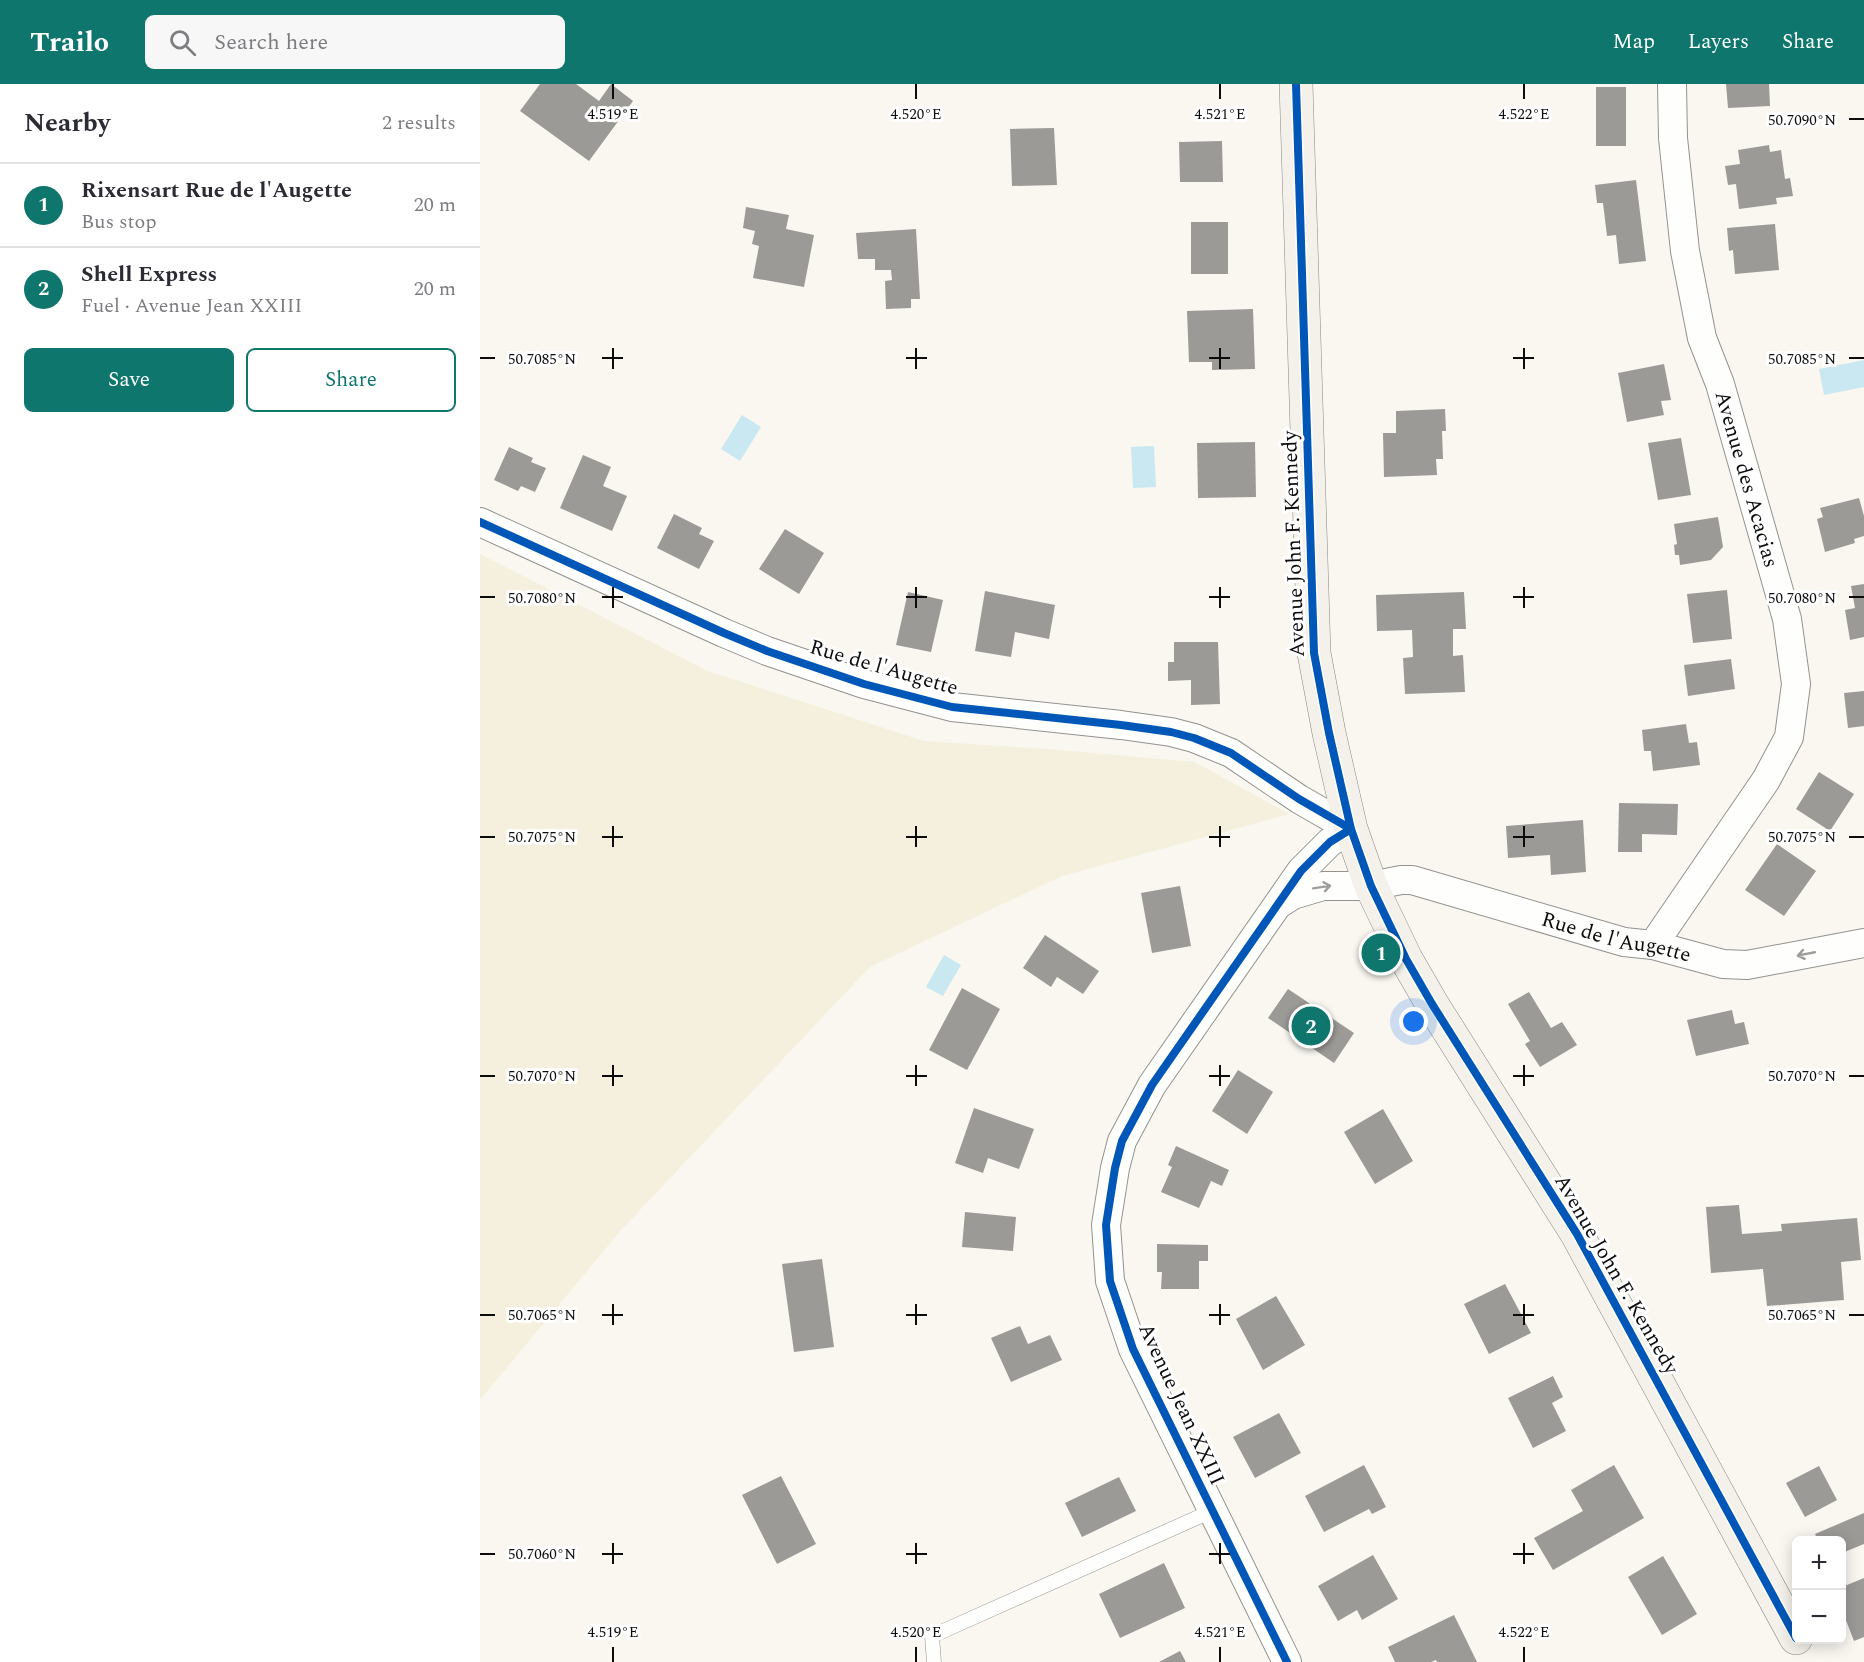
<!DOCTYPE html>
<meta charset="utf-8">
<style>
:root{--surface:#fff;--page:#f7f7f7;--text:#2b2b33;--muted:#7c7c81;--line:#e1e1e2;--accent:#0f766e}
body{margin:0;font-family:Spectral,serif;background:var(--page);color:var(--text)}
.controls{position:absolute;right:18px;bottom:18px;display:grid;overflow:hidden;border-radius:9px;box-shadow:0 3px 15px #0003}
.controls button{width:54px;height:54px;display:grid;place-items:center;padding:0;border:0;border-bottom:2px solid var(--line);background:var(--surface);color:var(--text);font:30px sans-serif}
.you{position:absolute;left:934px;top:938px;width:21px;height:21px;margin:-15px;border:4px solid #fff;border-radius:50%;background:#1a73e8;box-shadow:0 0 0 9px #1a73e833}
.badge{display:grid;place-items:center;width:39px;height:39px;border-radius:50%;background:var(--accent);color:#fff;font-size:20px;font-weight:700}
.pin{position:absolute;translate:-50% -50%;border:3px solid #fff;box-shadow:0 2px 6px #0006}
.list{margin:0;padding:0;list-style:none}
h2{display:flex;justify-content:space-between;align-items:center;height:78px;margin:0;padding:0 24px;font-size:26px}
h2 small{font-size:20px;font-weight:400;color:var(--muted)}
.list li{display:grid;grid-template-columns:39px 1fr auto;gap:18px;align-items:center;box-sizing:border-box;height:84px;padding:0 24px;border-top:2px solid var(--line)}
.list b{display:block;font-size:22px;white-space:nowrap}
.list p{margin:0;font-size:20px;white-space:nowrap;color:var(--muted)}
.list em{font-size:20px;font-style:normal;color:var(--muted)}
.actions{display:flex;gap:12px;padding:18px 24px}
.actions a{flex:1;padding:14px 0;border:2px solid var(--accent);border-radius:9px;text-align:center;font-size:21px;color:var(--accent)}
.actions .main{background:var(--accent);color:#fff}
.icon{flex:none;width:33px;height:33px;fill:none;stroke:currentColor;stroke-width:2;stroke-linecap:round;stroke-linejoin:round}
.map{position:relative;flex:none;width:1384px;height:1578px;overflow:hidden}
header{display:flex;align-items:center;gap:36px;box-sizing:border-box;height:84px;padding:0 30px;background:var(--accent);color:#fff}
header strong{font-size:28px}
nav{display:flex;gap:33px;margin-inline-start:auto;font-size:21px}
.search{width:420px;height:54px;background:var(--page);display:flex;align-items:center;gap:15px;box-sizing:border-box;padding:0 21px;border-radius:9px;color:var(--muted);font-size:22px}
main{display:flex}
aside{flex:1;background:var(--surface)}
.map>svg:first-child{display:block}
.farmland{fill:#f5f0de}
.water{fill:#c9e8f1}
.building{fill:#9c9a96}
.lines{fill:none;stroke-linecap:round;stroke-linejoin:round}
.lane-casing{stroke:#93928f;stroke-width:15}
.street-casing{stroke:#93928f;stroke-width:30}
.secondary-casing{stroke:#898885;stroke-width:34}
.lane{stroke:#fefefd;stroke-width:14}
.street{stroke:#fefefd;stroke-width:28}
.secondary{stroke:#f3f1e9;stroke-width:33}
.cycleway-casing{stroke:#fff;stroke-width:11}
.cycleway{stroke:#0057b8;stroke-width:8}
.oneway{stroke:#9d9d9d}
.ticks{fill:none;stroke:#0c0c0c;stroke-width:2}
.labels{text-anchor:middle;stroke-width:6;stroke-linejoin:round;paint-order:stroke}
.street-label{font-size:21px;fill:#0c0c0c;stroke:#fff}
.ticks-label{font-size:15px;text-anchor:middle;fill:#0c0c0c;stroke:#fff;stroke-width:6;stroke-linejoin:round;paint-order:stroke}
</style>
<header>
<strong>Trailo</strong>
<div class="search"><svg class="icon" aria-label="search" viewBox="0 0 24 24"><circle cx="10" cy="10" r="6"/><path d="M15 15l6 6"/></svg>Search here</div>
<nav><a>Map</a><a>Layers</a><a>Share</a></nav>
</header>
<main>
<aside>
<h2>Nearby<small>2 results</small></h2>
<ul class="list">
<li><span class="badge">1</span><div><b>Rixensart Rue de l'Augette</b><p>Bus stop</p></div><em>20 m</em></li>
<li><span class="badge">2</span><div><b>Shell Express</b><p>Fuel · Avenue Jean XXIII</p></div><em>20 m</em></li>
</ul>
<div class="actions"><a class="main">Save</a><a>Share</a></div>
</aside>
<div class="map">
<svg width="1384" height="1578" viewBox="0 0 1384 1578">
<rect width="100%" height="100%" fill="#f9f7f0"/>
<path class="farmland" d="M 0,470 L 228,587 L 444,657 L 569,665 L 715,678 L 809,730 L 582,792 L 390,883 L 142,1145 L 0,1316 Z"/>
<path class="water" d="M 1384,276 L 1384,303 L 1344,311 L 1339,285 Z
M 262,331 L 281,343 L 260,377 L 241,365 Z
M 674,362 L 676,403 L 653,404 L 651,363 Z
M 464,871 L 481,881 L 463,912 L 446,903 Z"/>
<path class="building" d="M 60,0 L 96,0 L 119,17 L 131,0 L 153,17 L 109,77 L 40,27 Z
M 1246,0 L 1289,0 L 1290,22 L 1248,24 Z
M 1116,3 L 1146,3 L 1146,62 L 1116,62 Z
M 574,44 L 577,101 L 532,102 L 530,45 Z
M 742,57 L 743,98 L 700,98 L 699,58 Z
M 1289,61 L 1290,68 L 1301,66 L 1305,95 L 1310,94 L 1313,112 L 1296,114 L 1297,120 L 1259,125 L 1256,100 L 1248,101 L 1245,82 L 1260,80 L 1258,66 Z
M 1156,96 L 1166,177 L 1139,180 L 1136,151 L 1127,152 L 1123,119 L 1117,119 L 1115,101 Z
M 266,123 L 309,131 L 306,145 L 334,151 L 324,203 L 273,194 L 279,162 L 272,160 L 275,147 L 263,144 Z
M 711,138 L 748,138 L 748,190 L 711,190 Z
M 1295,140 L 1299,186 L 1255,190 L 1253,166 L 1249,167 L 1247,144 Z
M 436,145 L 440,215 L 431,215 L 431,224 L 406,225 L 405,197 L 412,196 L 411,186 L 395,186 L 395,175 L 378,175 L 376,149 Z
M 773,225 L 775,285 L 732,286 L 732,278 L 709,278 L 707,227 Z
M 1184,280 L 1191,316 L 1181,317 L 1184,331 L 1147,338 L 1138,289 Z
M 965,325 L 966,347 L 962,347 L 963,375 L 956,375 L 957,391 L 904,393 L 903,349 L 916,349 L 916,327 Z
M 1201,354 L 1211,411 L 1178,416 L 1168,359 Z
M 775,358 L 776,413 L 718,414 L 717,359 Z
M 29,363 L 53,374 L 51,378 L 66,384 L 55,408 L 41,402 L 38,407 L 14,396 Z
M 103,371 L 131,383 L 123,402 L 147,412 L 132,447 L 80,424 Z
M 1379,414 L 1384,432 L 1384,452 L 1374,455 L 1375,459 L 1345,468 L 1337,435 L 1343,433 L 1340,424 Z
M 194,430 L 222,444 L 219,450 L 234,457 L 219,485 L 177,464 Z
M 1238,433 L 1243,463 L 1231,476 L 1200,481 L 1199,471 L 1195,471 L 1194,461 L 1197,460 L 1194,440 Z
M 305,445 L 344,469 L 319,510 L 279,485 Z
M 1384,500 L 1384,553 L 1370,556 L 1365,526 L 1375,524 L 1371,502 Z
M 1247,506 L 1252,555 L 1213,559 L 1207,510 Z
M 505,507 L 575,521 L 569,555 L 535,548 L 531,573 L 495,567 Z
M 428,508 L 463,516 L 451,568 L 416,561 Z
M 984,508 L 986,545 L 973,545 L 973,572 L 983,571 L 985,608 L 925,610 L 923,574 L 933,573 L 932,546 L 897,547 L 896,511 Z
M 694,558 L 738,558 L 740,620 L 711,621 L 711,596 L 688,597 L 688,578 L 694,578 Z
M 1251,575 L 1255,605 L 1208,612 L 1204,581 Z
M 1384,607 L 1384,642 L 1368,644 L 1364,609 Z
M 1206,640 L 1209,659 L 1217,658 L 1220,681 L 1173,687 L 1171,667 L 1164,667 L 1162,646 Z
M 1339,688 L 1374,710 L 1350,747 L 1316,725 Z
M 1139,719 L 1198,720 L 1197,751 L 1162,750 L 1162,768 L 1138,768 Z
M 1103,736 L 1106,788 L 1071,791 L 1070,771 L 1028,774 L 1026,742 Z
M 1297,760 L 1336,787 L 1304,832 L 1265,806 Z
M 700,802 L 711,862 L 672,869 L 661,809 Z
M 565,851 L 619,887 L 603,910 L 577,893 L 571,903 L 543,884 Z
M 482,904 L 520,925 L 487,986 L 449,966 Z
M 808,905 L 874,949 L 854,979 L 788,934 Z
M 1049,908 L 1071,944 L 1082,938 L 1097,961 L 1060,983 L 1045,960 L 1050,957 L 1028,920 Z
M 1252,926 L 1255,940 L 1264,938 L 1269,960 L 1216,972 L 1207,936 Z
M 758,986 L 793,1008 L 767,1050 L 732,1027 Z
M 494,1024 L 554,1045 L 539,1085 L 508,1074 L 503,1089 L 475,1079 Z
M 903,1025 L 933,1077 L 895,1100 L 864,1048 Z
M 696,1062 L 749,1086 L 742,1102 L 731,1097 L 719,1124 L 681,1108 L 692,1083 L 688,1081 Z
M 1259,1121 L 1262,1150 L 1302,1147 L 1301,1140 L 1377,1134 L 1381,1176 L 1361,1178 L 1364,1216 L 1287,1222 L 1283,1185 L 1231,1189 L 1226,1123 Z
M 485,1128 L 536,1133 L 533,1167 L 482,1163 Z
M 677,1160 L 728,1161 L 728,1177 L 719,1177 L 719,1205 L 681,1205 L 682,1188 L 677,1188 Z
M 342,1175 L 354,1263 L 314,1268 L 302,1180 Z
M 1025,1200 L 1051,1249 L 1009,1270 L 984,1220 Z
M 796,1212 L 825,1261 L 783,1286 L 756,1235 Z
M 540,1242 L 548,1260 L 570,1251 L 582,1276 L 531,1298 L 511,1254 Z
M 1073,1292 L 1083,1313 L 1072,1319 L 1086,1347 L 1053,1364 L 1028,1314 Z
M 799,1329 L 821,1369 L 775,1394 L 753,1353 Z
M 884,1381 L 906,1423 L 892,1430 L 889,1425 L 844,1448 L 825,1412 Z
M 1134,1381 L 1164,1434 L 1073,1486 L 1054,1454 L 1103,1427 L 1091,1406 Z
M 1339,1382 L 1357,1416 L 1325,1433 L 1306,1399 Z
M 301,1392 L 336,1460 L 297,1480 L 262,1411 Z
M 639,1393 L 656,1427 L 602,1453 L 585,1419 Z
M 1384,1429 L 1384,1460 L 1362,1469 L 1362,1456 L 1338,1456 L 1335,1450 Z
M 893,1471 L 918,1515 L 882,1536 L 877,1526 L 858,1537 L 838,1502 Z
M 1183,1472 L 1217,1530 L 1182,1551 L 1148,1493 Z
M 684,1479 L 705,1524 L 640,1554 L 619,1510 Z
M 1384,1494 L 1384,1553 L 1374,1557 L 1362,1526 L 1362,1503 Z
M 974,1531 L 997,1578 L 957,1578 L 956,1576 L 951,1578 L 915,1578 L 908,1563 Z
M 700,1567 L 706,1578 L 679,1578 Z"/>
<g class="lines">
<g class="lane-casing">
<path id="lane" d="M 454,1578 L 452,1552 L 732,1427"/>
</g>
<g class="street-casing">
<g id="street">
<path d="M 0,438 L 244,549 L 287,567 L 384,600 L 472,623 L 641,641 L 691,648 L 714,654 L 751,669 L 819,715 L 871,745 L 850,758 L 821,787 L 672,1001 L 642,1057 L 635,1084 L 626,1141 L 630,1197 L 653,1265 L 807,1578"/>
<path id="s1" d="M 799,820 L 813,811 L 843,802 L 891,802 L 921,796 L 932,796 L 1144,858 L 1173,861 L 1243,880 L 1267,881 L 1384,859"/>
<path d="M 1173,861 L 1286,696 L 1309,653 L 1316,600 L 1307,535 L 1240,300 L 1222,254 L 1205,167 L 1193,54 L 1192,0"/>
</g>
</g>
<g class="secondary-casing">
<path id="secondary" d="M 816,0 L 834,569 L 849,649 L 871,745 L 891,802 L 926,875 L 952,920 L 1097,1150 L 1316,1554"/>
</g>
<use href="#lane" class="lane"/>
<use href="#street" class="street"/>
<use href="#secondary" class="secondary"/>
<g class="cycleway-casing">
<path id="cycleway" d="M 816,0 L 834,569 L 849,649 L 871,745 L 891,802 L 926,875 L 952,920 L 1097,1150 L 1316,1554
M 0,438 L 244,549 L 287,567 L 384,600 L 472,623 L 641,641 L 691,648 L 714,654 L 751,669 L 819,715 L 871,745
M 807,1578 L 653,1265 L 630,1197 L 626,1141 L 635,1084 L 642,1057 L 672,1001 L 821,787 L 850,758 L 871,745"/>
</g>
<use href="#cycleway" class="cycleway"/>
</g>
<defs><path id="oneway-shaft" d="M-6 0H5M1.5-3L5.5 0L1.5 3" fill="none" stroke-width="1.6" stroke-linecap="round" stroke-linejoin="round" transform="scale(1.5)"/></defs>
<g class="oneway">
<use href="#oneway-shaft" transform="translate(842 803) rotate(-9)"/>
<use href="#oneway-shaft" transform="translate(1326 870) rotate(169)"/>
</g>
<path class="ticks" d="M 133,0 L 133,15M 436,0 L 436,15M 740,0 L 740,15M 1044,0 L 1044,15M 1369,35 L 1384,35M 133,264 L 133,285M 436,264 L 436,285M 740,264 L 740,285M 1044,264 L 1044,285M 0,274 L 15,274M 122,274 L 143,274M 426,274 L 447,274M 729,274 L 750,274M 1033,274 L 1054,274M 1369,274 L 1384,274M 133,503 L 133,524M 436,503 L 436,524M 740,503 L 740,524M 1044,503 L 1044,524M 0,513 L 15,513M 122,513 L 143,513M 426,513 L 447,513M 729,513 L 750,513M 1033,513 L 1054,513M 1369,513 L 1384,513M 133,742 L 133,763M 436,742 L 436,763M 740,742 L 740,763M 1044,742 L 1044,763M 0,753 L 15,753M 122,753 L 143,753M 426,753 L 447,753M 729,753 L 750,753M 1033,753 L 1054,753M 1369,753 L 1384,753M 133,981 L 133,1002M 436,981 L 436,1002M 740,981 L 740,1002M 1044,981 L 1044,1002M 0,992 L 15,992M 122,992 L 143,992M 426,992 L 447,992M 729,992 L 750,992M 1033,992 L 1054,992M 1369,992 L 1384,992M 133,1220 L 133,1241M 436,1220 L 436,1241M 740,1220 L 740,1241M 1044,1220 L 1044,1241M 0,1231 L 15,1231M 122,1231 L 143,1231M 426,1231 L 447,1231M 729,1231 L 750,1231M 1033,1231 L 1054,1231M 1369,1231 L 1384,1231M 133,1459 L 133,1480M 436,1459 L 436,1480M 740,1459 L 740,1480M 1044,1459 L 1044,1480M 0,1470 L 15,1470M 122,1470 L 143,1470M 426,1470 L 447,1470M 729,1470 L 750,1470M 1033,1470 L 1054,1470M 133,1563 L 133,1578M 436,1563 L 436,1578M 740,1563 L 740,1578M 1044,1563 L 1044,1578"/>
<g class="labels">
<g class="street-label">
<text transform="translate(1267 395) rotate(74)" y="7">Avenue des Acacias</text>
<text transform="translate(813 460) rotate(-92)" y="7">Avenue John F. Kennedy</text>
<text transform="translate(404 583) rotate(16)" y="7">Rue de l'Augette</text>
<text dy="7" stroke="none"><textPath href="#s1" startOffset="350">Rue de l'Augette</textPath></text>
<text transform="translate(1137 1190) rotate(60)" y="7">Avenue John F. Kennedy</text>
<text transform="translate(702 1320) rotate(65)" y="7">Avenue Jean XXIII</text>
</g>
</g>
<g class="ticks-label">
<text x="133" y="35">4.519°E</text>
<text x="436" y="35">4.520°E</text>
<text x="740" y="35">4.521°E</text>
<text x="1044" y="35">4.522°E</text>
<text x="1322" y="41">50.7090°N</text>
<text x="62" y="280">50.7085°N</text>
<text x="1322" y="280">50.7085°N</text>
<text x="62" y="519">50.7080°N</text>
<text x="1322" y="519">50.7080°N</text>
<text x="62" y="758">50.7075°N</text>
<text x="1322" y="758">50.7075°N</text>
<text x="62" y="997">50.7070°N</text>
<text x="1322" y="997">50.7070°N</text>
<text x="62" y="1236">50.7065°N</text>
<text x="1322" y="1236">50.7065°N</text>
<text x="62" y="1475">50.7060°N</text>
<text x="133" y="1553">4.519°E</text>
<text x="436" y="1553">4.520°E</text>
<text x="740" y="1553">4.521°E</text>
<text x="1044" y="1553">4.522°E</text>
</g>
</svg>
<div class="controls">
<button>+</button>
<button>−</button>
</div>
<div class="you"></div>
<div class="pin badge" style="left:901px;top:869px">1</div>
<div class="pin badge" style="left:831px;top:942px">2</div>
</div>
</main>
